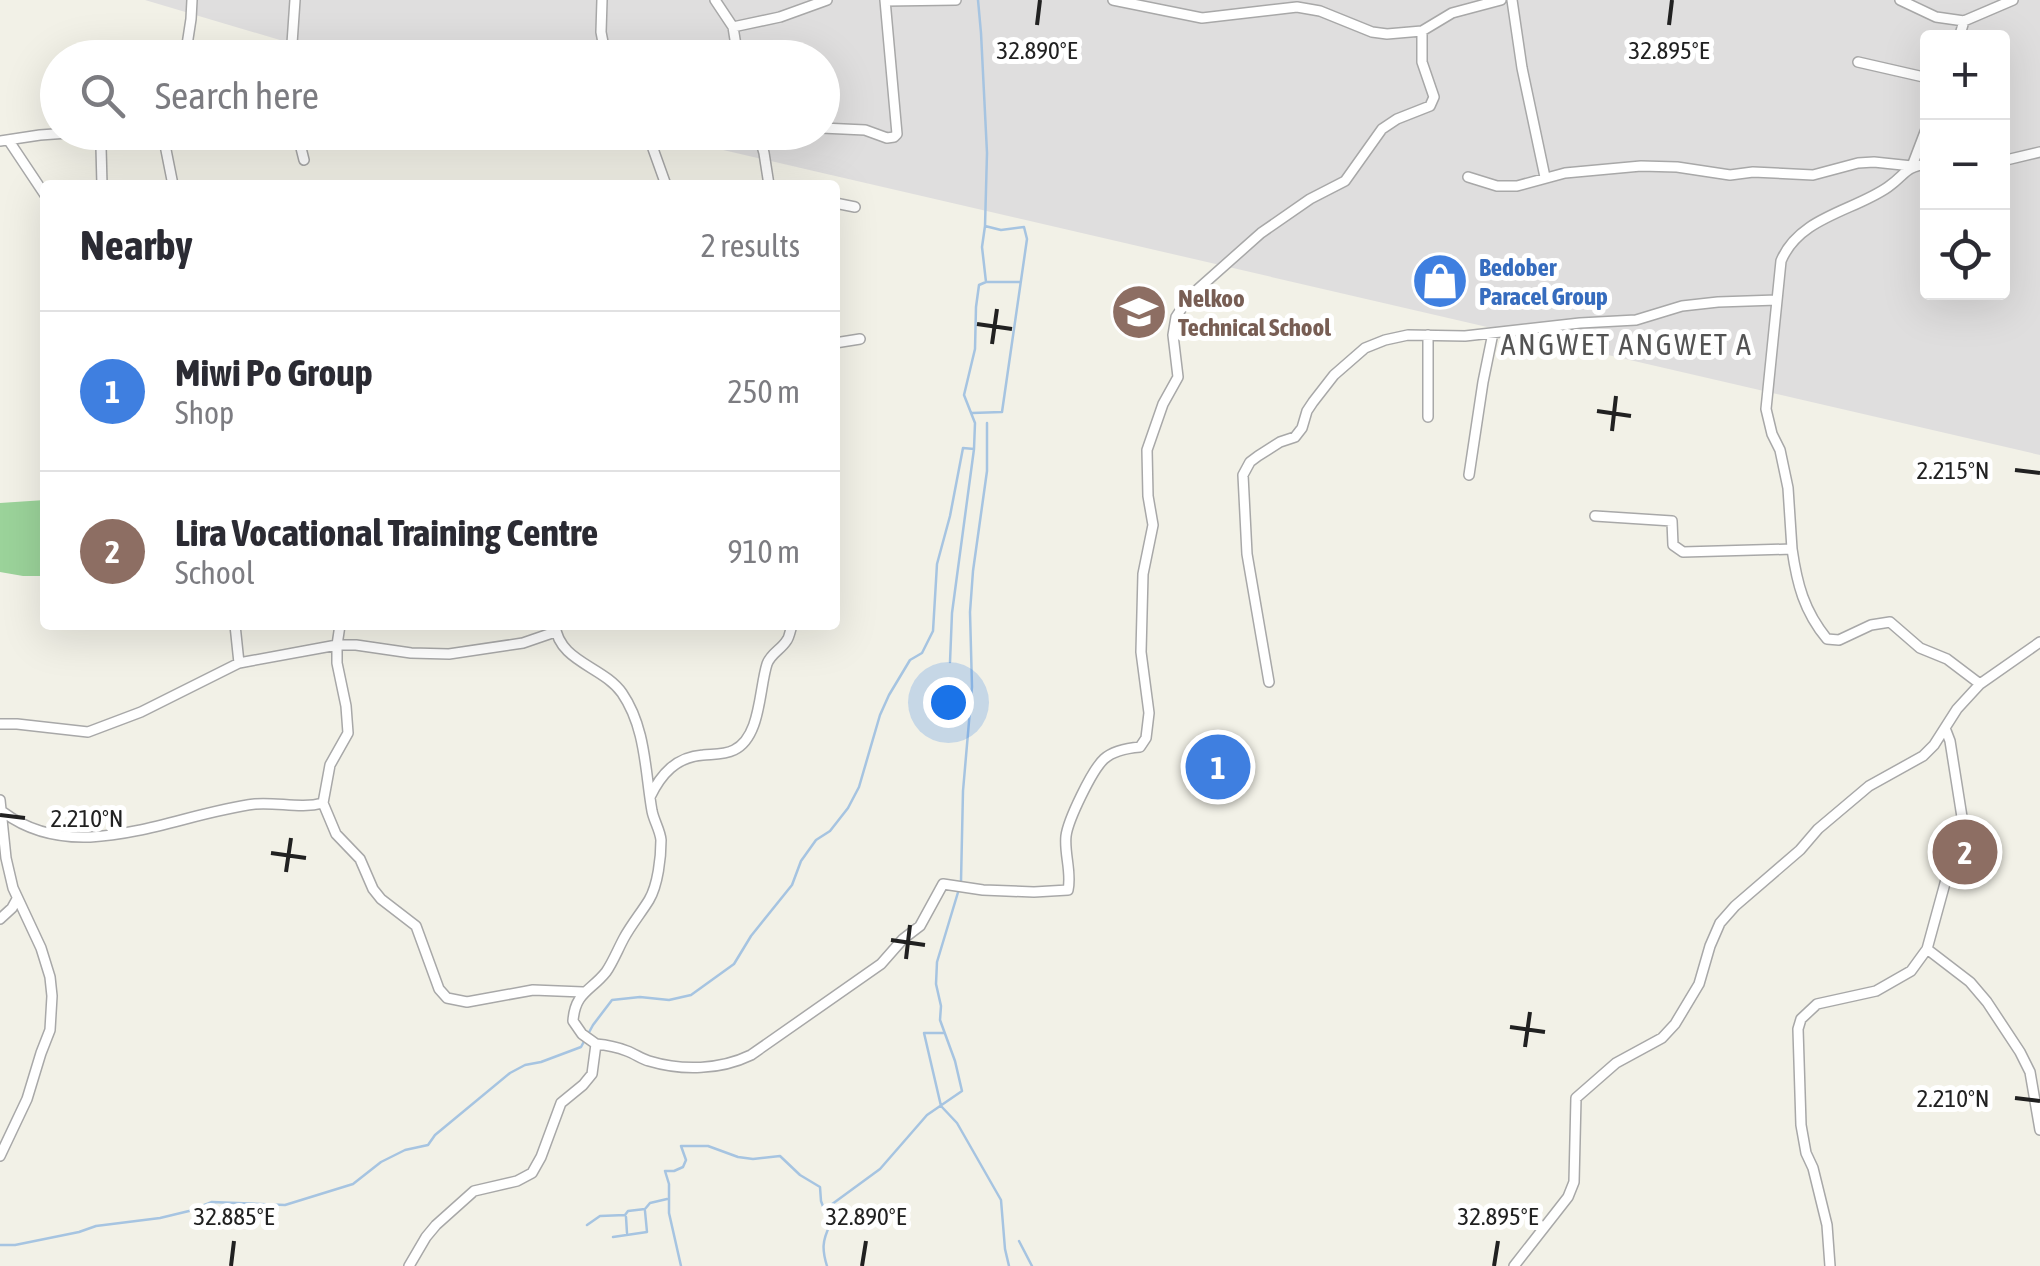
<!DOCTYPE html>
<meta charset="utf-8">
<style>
:root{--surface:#fff;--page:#f7f7f7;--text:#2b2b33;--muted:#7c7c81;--line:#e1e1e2;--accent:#111827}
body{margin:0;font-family:"Asap Condensed",sans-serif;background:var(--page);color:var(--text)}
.controls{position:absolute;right:30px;top:30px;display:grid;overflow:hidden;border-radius:10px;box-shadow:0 10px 40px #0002}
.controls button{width:90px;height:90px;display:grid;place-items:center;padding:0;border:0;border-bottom:2px solid var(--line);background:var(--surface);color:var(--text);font:50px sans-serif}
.you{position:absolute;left:948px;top:702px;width:35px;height:35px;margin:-25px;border:8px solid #fff;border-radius:50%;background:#1a73e8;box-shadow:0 0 0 15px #1a73e833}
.badge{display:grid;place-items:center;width:65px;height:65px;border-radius:50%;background:var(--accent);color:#fff;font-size:32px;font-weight:700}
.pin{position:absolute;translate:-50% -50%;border:5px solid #fff;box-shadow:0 2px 10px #0006}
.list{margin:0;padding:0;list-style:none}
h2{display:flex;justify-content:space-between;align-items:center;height:130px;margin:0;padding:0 40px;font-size:42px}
h2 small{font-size:32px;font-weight:400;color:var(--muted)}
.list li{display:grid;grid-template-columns:65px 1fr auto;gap:30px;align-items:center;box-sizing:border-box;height:160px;padding:0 40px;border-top:2px solid var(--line)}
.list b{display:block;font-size:38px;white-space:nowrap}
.list p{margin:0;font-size:32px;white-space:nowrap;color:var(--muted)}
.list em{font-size:32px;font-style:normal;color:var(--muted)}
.icon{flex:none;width:55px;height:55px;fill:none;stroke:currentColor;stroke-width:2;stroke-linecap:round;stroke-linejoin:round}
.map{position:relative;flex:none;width:2040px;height:1266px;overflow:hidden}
.search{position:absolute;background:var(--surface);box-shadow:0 10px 40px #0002;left:40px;top:40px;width:800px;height:110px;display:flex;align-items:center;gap:25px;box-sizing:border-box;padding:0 35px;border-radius:55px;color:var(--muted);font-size:38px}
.panel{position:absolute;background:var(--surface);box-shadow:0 10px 40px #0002;left:40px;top:180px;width:800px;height:450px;border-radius:10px}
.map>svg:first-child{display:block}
.residential{fill:#dfdede;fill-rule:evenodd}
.forest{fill:#9bd39a}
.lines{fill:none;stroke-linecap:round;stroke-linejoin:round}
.stream{stroke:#a6c4e1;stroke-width:2.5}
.minor-casing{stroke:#a8a8a8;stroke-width:12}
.minor{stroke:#fff;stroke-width:9}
.ticks{fill:none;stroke:#212121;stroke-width:4}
.labels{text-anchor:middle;stroke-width:10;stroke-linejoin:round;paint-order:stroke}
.shop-label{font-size:25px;font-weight:bold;fill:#366cbe;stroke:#fff;text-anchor:start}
.education-label{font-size:25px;font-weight:bold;fill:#785e54;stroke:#fff;text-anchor:start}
.quarter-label{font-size:30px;letter-spacing:2.5px;fill:#545454;stroke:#fff}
.ticks-label{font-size:25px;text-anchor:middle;fill:#212121;stroke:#fff;stroke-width:10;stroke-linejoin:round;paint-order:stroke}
</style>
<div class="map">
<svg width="2040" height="1266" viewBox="0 0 2040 1266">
<rect width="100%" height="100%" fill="#f2f1e7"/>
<path class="residential" d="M 145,0 L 2040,0 L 2040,455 L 650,133 L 822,132 L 822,58 L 337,57 ZM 1928,38 L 2002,38 L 2002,292 L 1928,292 Z"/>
<path class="forest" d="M 45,500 L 45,576 L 23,576 L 0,572 L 0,503 Z"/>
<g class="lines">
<path class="stream" d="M 985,226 L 982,247 L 986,282 L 1020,282
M 972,413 L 1002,412 L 1027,239 L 1024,227 L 1001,230 L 985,226 L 987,153 L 981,33 L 978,0
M 950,662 L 952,613 L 974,449 L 975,423 L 964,395 L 975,349 L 976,307 L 979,285 L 986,282
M 961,881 L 963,791 L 972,687 L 970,612 L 973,571 L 987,471 L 987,423
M 944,1033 L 924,1033 L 941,1106 L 957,1123 L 1001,1200 L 1005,1249 L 1009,1266
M 824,1210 L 880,1169 L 927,1115 L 962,1091 L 955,1061 L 940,1020 L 941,1006 L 936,984 L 937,962 L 959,889
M 626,1217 L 627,1233
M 587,1225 L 600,1216 L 625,1215 L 628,1211 L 645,1209 L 650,1203 L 667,1199
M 613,1237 L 647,1232 L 645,1211
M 1019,1241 L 1032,1266
M 0,1245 L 15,1245 L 79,1232 L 96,1226 L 160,1218 L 189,1211 L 212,1202 L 285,1205 L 353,1184 L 381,1162 L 405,1150 L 428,1145 L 435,1135 L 510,1073 L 525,1065 L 541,1062 L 581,1047 L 593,1025 L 612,1000 L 640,997 L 669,1000 L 691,995 L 734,964 L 751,936 L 792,885 L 801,861 L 816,840 L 830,831 L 848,808 L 859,787 L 880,715 L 889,695 L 910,660 L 922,653 L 933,631 L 937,564 L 950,516 L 963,448 L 974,449
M 681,1266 L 669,1213 L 669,1184 L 665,1171 L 674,1171 L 683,1167 L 686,1160 L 681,1146 L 708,1146 L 738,1157 L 753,1159 L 780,1156 L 800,1175 L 820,1187 L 821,1201 L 830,1225 C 822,1241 822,1250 827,1266"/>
<g class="minor-casing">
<path id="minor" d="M 602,0 L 601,32 L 606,58
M 715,0 L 733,27 L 780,17 L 827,0
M 1113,0 L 1202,18 L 1297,7 L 1320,11 L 1372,32 L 1387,34 L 1422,31 L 1452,13 L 1501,0
M 1512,0 L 1522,68 L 1545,177
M 1900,0 L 1936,17 L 1964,21 L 2013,0
M 885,1 L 956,0
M 733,27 L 738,58
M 1959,38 L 1964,21
M 185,58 L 191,19 L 192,0
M 291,58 L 295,0
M 1858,62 L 1928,78
M 822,128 L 865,130 L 887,138 L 894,137 L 897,134 L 885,0
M 297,132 L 304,160
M 647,132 L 666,185
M 758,132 L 764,153 L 769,185
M 163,135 L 173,185
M 0,141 L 40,135 L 68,133 L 163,136
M 9,141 L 45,195
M 2002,161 L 2040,152
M 1468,177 L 1497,186 L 1517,186 L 1565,173 L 1641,166 L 1677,167 L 1730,175 L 1753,172 L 1813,175 L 1858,163 L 1874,162 L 1912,166 L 1928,124
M 102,185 L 101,147 L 103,134
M 835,203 L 855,207
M 835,343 L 860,339
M 1428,417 L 1428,335
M 1469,475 L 1483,382 L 1493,333
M 1595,516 L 1672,521 L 1673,545 L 1683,552 L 1792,549 C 1797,584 1804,611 1827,639 L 1839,640 L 1871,625 L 1890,622 L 1920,648 L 1947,659 L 1980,684
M 1792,549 L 1788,488 L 1780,450 L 1772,434 L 1766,409 L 1781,261 C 1799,217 1854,211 1888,187 C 1907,174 1903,167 1928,164
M 235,625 L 239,663
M 1269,682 L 1247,554 L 1243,475 L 1250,462 L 1258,456 L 1280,442 L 1295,437 L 1302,428 L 1307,411 L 1313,402 L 1334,375 L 1365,348 L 1385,340 L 1408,335 L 1465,336 L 1580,323 L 1636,320 L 1682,306 L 1718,302 L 1777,300
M 0,724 L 17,724 L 88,732 L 141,712 L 239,663 L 337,645 L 340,625
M 650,797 C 661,774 676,757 703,755 C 713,754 724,755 734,750 C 761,737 759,689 767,664 C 771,653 781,650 787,640 C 789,638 791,628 792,625
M 0,800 L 6,858 L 13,888 L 41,948 L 50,977 L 52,996 L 50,1030 L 41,1053 L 27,1099 L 0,1156
M 323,803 L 336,834 L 360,859 L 373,889 L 381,899 L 416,926 L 439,989 L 447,998 L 467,1002 L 533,990 L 583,992
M 3,812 C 78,868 173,814 255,804 C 278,802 301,809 323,803 L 330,765 L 348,733 L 346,706 L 337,663 L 337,645 L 356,645 L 411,653 L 449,654 L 523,643 L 555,632
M 0,919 L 12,908 L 17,899
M 1927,949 L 1970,982 L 1987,1002 L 2020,1052 L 2030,1072 L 2040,1130
M 596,1044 C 607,1045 617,1047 627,1051 C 635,1054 642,1059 649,1061 C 682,1071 720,1070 751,1055 L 881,964 L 903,939 L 920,926 L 943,884 L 983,890 L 1034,892 L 1068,890 C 1072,872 1064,854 1066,836 C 1068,820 1092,770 1104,759 C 1114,750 1128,748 1140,747 L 1146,738 L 1149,713 L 1141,652 L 1143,574 L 1153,525 L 1148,496 L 1147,450 L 1163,404 L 1178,377 L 1173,335 L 1176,317 L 1189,297 L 1261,233 L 1310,199 L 1345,181 L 1382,129 L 1397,119 L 1430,106 L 1434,97 L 1422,62 L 1422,31
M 409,1266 L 426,1237 L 436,1225 L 474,1191 L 517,1181 L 532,1173 L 541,1157 L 561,1103 L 583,1085 L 592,1074 L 596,1044 L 582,1034 L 573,1021 C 575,992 591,991 606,972 C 613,962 618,949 624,938 C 631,925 641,913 649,900 C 658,885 661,857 661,840 C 660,830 654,821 652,811 C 645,771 646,728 622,693 C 603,666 559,662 555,625
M 1514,1266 L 1568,1197 L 1574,1182 L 1576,1098 L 1616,1063 L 1662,1038 L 1675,1024 L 1699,984 L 1710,946 L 1720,923 L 1735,906 L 1800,850 L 1818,829 L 1869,786 L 1923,756 L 1934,745 L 1957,709 L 1980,684 L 2040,642
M 1830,1266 L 1827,1225 L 1813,1168 L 1806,1153 L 1801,1125 L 1798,1029 L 1801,1019 L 1817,1004 L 1876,991 L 1911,971 L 1927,949 L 1947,876 L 1965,836 L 1950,741 L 1945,728"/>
</g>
<use href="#minor" class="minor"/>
</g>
<path class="ticks" d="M 1037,25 L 1040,0M 1669,25 L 1672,0M 977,324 L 1012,329M 992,344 L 997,309M 1597,411 L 1631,416M 1612,431 L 1616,396M 2015,470 L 2040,473M 0,815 L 25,818M 271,853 L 306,858M 286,872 L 291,838M 891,940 L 925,945M 906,959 L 910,925M 1510,1027 L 1545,1032M 1525,1047 L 1530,1012M 2015,1098 L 2040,1101M 231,1266 L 234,1241M 862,1266 L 866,1241M 1494,1266 L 1498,1241"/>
<defs>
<g id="shop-disc" transform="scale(2.875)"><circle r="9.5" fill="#3f7fe0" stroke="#fff"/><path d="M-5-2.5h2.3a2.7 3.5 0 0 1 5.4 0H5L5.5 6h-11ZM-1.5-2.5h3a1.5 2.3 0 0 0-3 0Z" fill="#fff"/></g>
<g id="school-disc" transform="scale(2.875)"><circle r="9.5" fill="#8d6e63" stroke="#fff"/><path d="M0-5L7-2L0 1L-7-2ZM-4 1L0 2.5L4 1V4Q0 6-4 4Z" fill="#fff"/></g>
</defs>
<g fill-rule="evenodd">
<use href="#shop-disc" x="1440" y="281"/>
<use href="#school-disc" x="1139" y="312"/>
</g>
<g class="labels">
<g class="shop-label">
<text x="1479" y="276">Bedober<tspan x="1479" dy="29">Paracel Group</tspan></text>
</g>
<g class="education-label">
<text x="1178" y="307">Nelkoo<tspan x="1178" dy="29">Technical School</tspan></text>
</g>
<g class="quarter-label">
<text x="1627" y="355">ANGWET ANGWET A</text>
</g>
</g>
<g class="ticks-label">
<text x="1037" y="59">32.890°E</text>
<text x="1669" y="59">32.895°E</text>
<text x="1953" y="479">2.215°N</text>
<text x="87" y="827">2.210°N</text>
<text x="1953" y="1107">2.210°N</text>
<text x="234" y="1225">32.885°E</text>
<text x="866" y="1225">32.890°E</text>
<text x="1498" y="1225">32.895°E</text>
</g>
</svg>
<div class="controls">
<button>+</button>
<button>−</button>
<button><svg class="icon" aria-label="locate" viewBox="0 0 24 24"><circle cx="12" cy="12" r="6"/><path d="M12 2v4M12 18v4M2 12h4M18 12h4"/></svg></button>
</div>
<div class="you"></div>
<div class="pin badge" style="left:1218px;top:767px;background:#3f7fe0">1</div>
<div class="pin badge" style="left:1965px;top:852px;background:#8d6e63">2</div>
<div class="search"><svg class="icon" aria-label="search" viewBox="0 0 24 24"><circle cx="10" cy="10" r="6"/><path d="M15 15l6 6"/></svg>Search here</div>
<section class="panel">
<h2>Nearby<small>2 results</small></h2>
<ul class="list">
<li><span class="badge" style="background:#3f7fe0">1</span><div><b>Miwi Po Group</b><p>Shop</p></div><em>250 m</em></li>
<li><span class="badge" style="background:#8d6e63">2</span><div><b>Lira Vocational Training Centre</b><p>School</p></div><em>910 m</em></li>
</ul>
</section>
</div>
